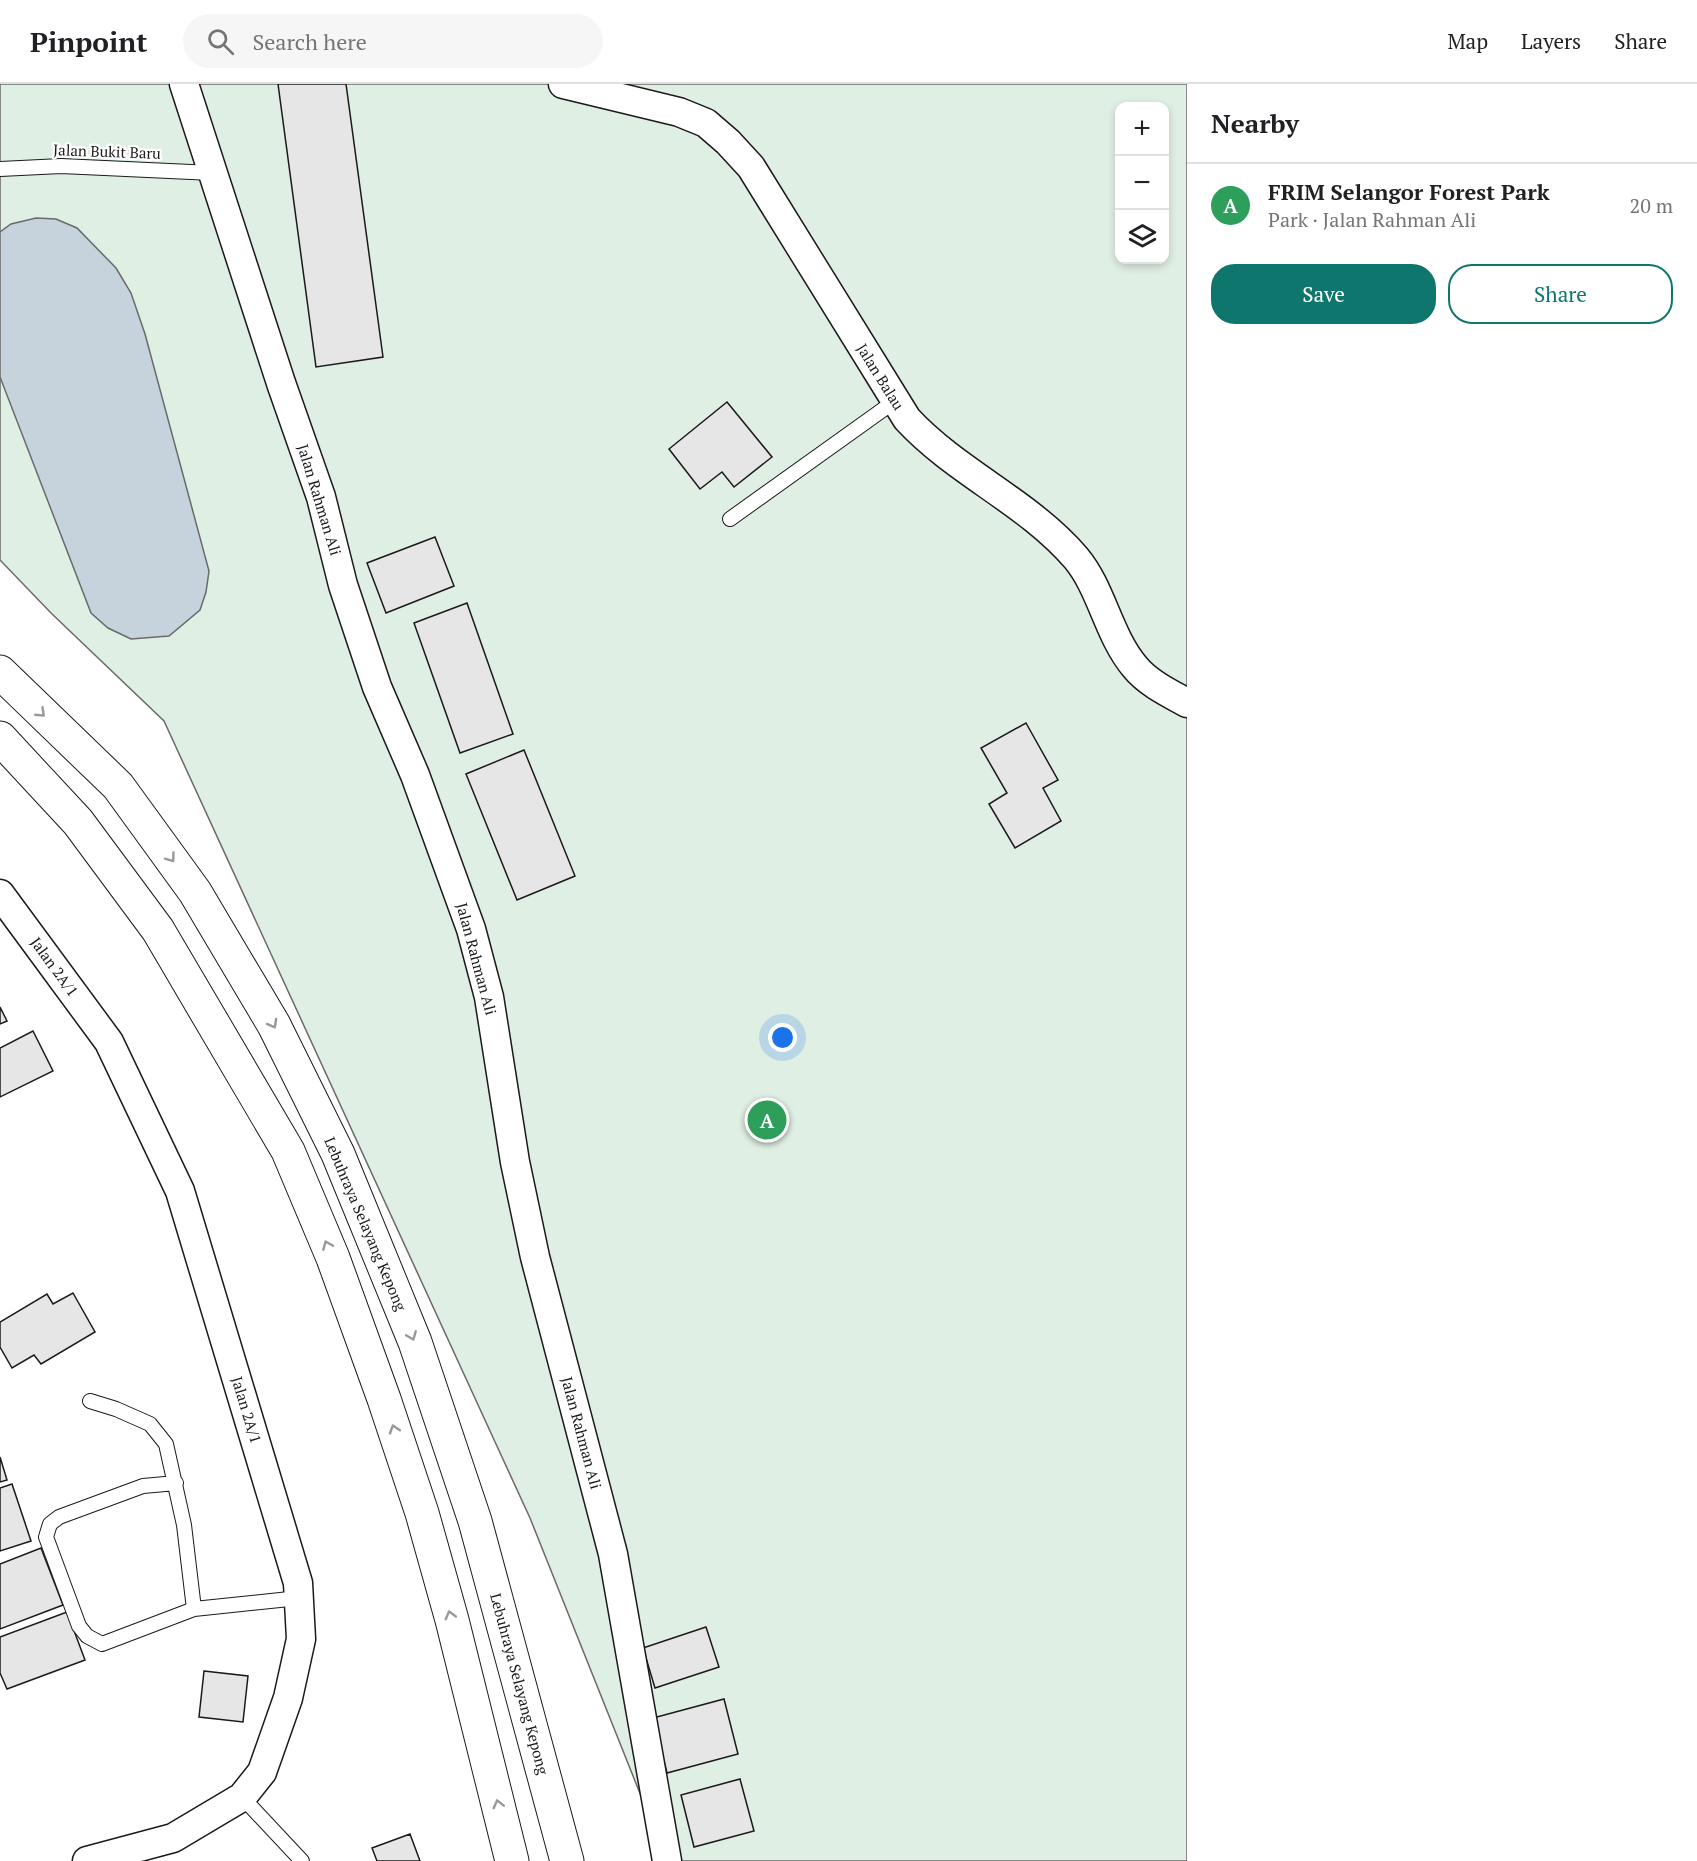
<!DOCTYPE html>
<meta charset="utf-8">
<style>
:root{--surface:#fff;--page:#f6f6f6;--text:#202124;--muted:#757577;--line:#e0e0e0;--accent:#0f766e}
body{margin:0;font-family:"PT Serif",serif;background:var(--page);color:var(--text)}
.controls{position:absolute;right:18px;top:18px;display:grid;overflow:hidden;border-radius:12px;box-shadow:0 3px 9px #0003}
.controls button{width:54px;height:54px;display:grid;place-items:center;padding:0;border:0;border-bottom:2px solid var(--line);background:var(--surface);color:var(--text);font:30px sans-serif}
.you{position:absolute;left:783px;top:954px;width:21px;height:21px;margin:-15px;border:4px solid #fff;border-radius:50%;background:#1a73e8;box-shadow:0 0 0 9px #1a73e833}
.badge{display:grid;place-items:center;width:39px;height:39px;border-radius:50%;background:var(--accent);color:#fff;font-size:20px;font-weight:700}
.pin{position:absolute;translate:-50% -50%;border:3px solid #fff;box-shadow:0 2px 6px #0006}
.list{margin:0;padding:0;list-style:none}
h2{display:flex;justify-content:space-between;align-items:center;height:78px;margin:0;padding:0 24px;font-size:26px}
h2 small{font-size:20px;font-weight:400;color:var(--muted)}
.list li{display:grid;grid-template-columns:39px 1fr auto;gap:18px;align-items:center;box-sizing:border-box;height:84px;padding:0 24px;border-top:2px solid var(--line)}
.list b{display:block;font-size:22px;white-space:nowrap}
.list p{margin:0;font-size:20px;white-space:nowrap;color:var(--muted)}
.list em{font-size:20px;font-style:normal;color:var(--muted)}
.actions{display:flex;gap:12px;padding:18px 24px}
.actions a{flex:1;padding:14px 0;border:2px solid var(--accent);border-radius:24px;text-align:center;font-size:21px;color:var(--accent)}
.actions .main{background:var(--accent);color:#fff}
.icon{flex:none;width:33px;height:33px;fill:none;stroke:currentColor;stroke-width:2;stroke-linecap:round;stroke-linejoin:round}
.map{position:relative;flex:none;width:1187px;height:1777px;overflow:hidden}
header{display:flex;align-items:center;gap:36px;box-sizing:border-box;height:84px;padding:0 30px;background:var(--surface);border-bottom:2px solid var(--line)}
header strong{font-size:28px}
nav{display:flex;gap:33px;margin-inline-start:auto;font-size:21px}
.search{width:420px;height:54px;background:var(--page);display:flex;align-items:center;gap:15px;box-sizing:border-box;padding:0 21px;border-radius:33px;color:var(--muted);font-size:22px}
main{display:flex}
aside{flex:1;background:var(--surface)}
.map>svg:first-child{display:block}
.green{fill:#e0efe3;stroke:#6a6a6a;stroke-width:1.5;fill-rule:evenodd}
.water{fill:#c6d2dc;stroke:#6a6a6a;stroke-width:1.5}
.building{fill:#e6e6e6;stroke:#1a1a1a;stroke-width:1.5}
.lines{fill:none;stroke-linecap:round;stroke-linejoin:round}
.service-casing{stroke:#1a1a1a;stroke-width:16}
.minor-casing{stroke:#1a1a1a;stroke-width:31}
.primary-casing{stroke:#1a1a1a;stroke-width:35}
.service{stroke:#fff;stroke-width:14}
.minor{stroke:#fff;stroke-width:28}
.primary{stroke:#fff;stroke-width:33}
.oneway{stroke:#989898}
.labels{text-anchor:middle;stroke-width:4.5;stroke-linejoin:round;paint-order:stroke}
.street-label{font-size:15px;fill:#1a1a1a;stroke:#fff}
</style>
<header>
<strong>Pinpoint</strong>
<div class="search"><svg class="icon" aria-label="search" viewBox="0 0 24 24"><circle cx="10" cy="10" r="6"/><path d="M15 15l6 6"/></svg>Search here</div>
<nav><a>Map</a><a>Layers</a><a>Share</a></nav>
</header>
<main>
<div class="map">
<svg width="1187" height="1777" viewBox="0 0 1187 1777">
<rect width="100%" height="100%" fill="#fff"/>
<path class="green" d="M 0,0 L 1187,0 L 1187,1777 L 667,1777 L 530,1434 L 164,637 L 51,529 L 0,476 ZM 1120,22 L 1164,22 L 1164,176 L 1120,176 Z"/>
<path class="water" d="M 36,134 L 56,135 L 77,144 L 116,184 L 131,209 L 145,250 L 209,487 L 206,508 L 200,526 L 169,552 L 131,555 L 108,544 L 91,529 L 0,293 L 0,148 L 11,140 Z"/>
<path class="building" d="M 278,0 L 346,0 L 383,273 L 316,283 Z
M 727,318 L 772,373 L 734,403 L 722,388 L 700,405 L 669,365 Z
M 435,453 L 454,502 L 386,529 L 367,479 Z
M 467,519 L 513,650 L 460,669 L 414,539 Z
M 1026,639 L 1058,696 L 1043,704 L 1061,737 L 1015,764 L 989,720 L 1007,709 L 981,664 Z
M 524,666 L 575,792 L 517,816 L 466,690 Z
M 0,923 L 7,937 L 0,940 Z
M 33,947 L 53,987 L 0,1013 L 0,964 Z
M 73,1209 L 95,1248 L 41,1280 L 34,1271 L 12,1284 L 0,1263 L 0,1238 L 47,1210 L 53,1220 Z
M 0,1373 L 7,1396 L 0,1398 Z
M 12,1400 L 31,1457 L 0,1467 L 0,1404 Z
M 41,1464 L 63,1521 L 0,1545 L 0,1480 Z
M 67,1528 L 85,1576 L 7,1605 L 0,1589 L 0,1553 Z
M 706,1543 L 719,1583 L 655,1604 L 643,1564 Z
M 204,1587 L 248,1592 L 243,1638 L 199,1633 Z
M 724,1615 L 738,1670 L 667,1689 L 653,1634 Z
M 740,1695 L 754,1747 L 694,1763 L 681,1711 Z
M 410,1750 L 420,1777 L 377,1777 L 372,1764 Z"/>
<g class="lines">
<g class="service-casing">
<path id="service" d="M 0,85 L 61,82 L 213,89
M 730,435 L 895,317
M 90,1317 L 116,1325 L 150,1340 L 166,1360 L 184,1441 L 194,1525
M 176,1399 L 143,1402 L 59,1433 L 50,1440 L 46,1453 L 79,1542 L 87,1552 L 102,1560 L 194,1525 L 299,1514
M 242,1713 L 302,1777"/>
</g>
<g class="minor-casing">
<path id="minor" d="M 184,0 L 281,299 L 321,413 L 343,501 L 377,603 L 415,691 L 471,845 L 489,913 L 515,1078 L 535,1173 L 613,1470 L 667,1777
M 563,0 L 679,28 L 706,39 L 728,58 L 751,83 L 907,335 C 957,389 1028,418 1076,474 C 1102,505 1108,551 1135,583 C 1148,599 1169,609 1187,619
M 0,810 L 109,958 L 180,1107 L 298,1499 L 301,1555 L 288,1614 L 262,1688 L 242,1713 L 173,1754 L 87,1777"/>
</g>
<g class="primary-casing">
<path id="primary" d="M 0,588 L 118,702 L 195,808 L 274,941 L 338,1070 L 415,1258 L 475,1437 L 567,1777
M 0,654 L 78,738 L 158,846 L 288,1067 L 333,1174 L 384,1315 L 422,1429 L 452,1536 L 512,1777"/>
</g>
<use href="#service" class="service"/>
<use href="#minor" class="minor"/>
<use href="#primary" class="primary"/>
</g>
<defs><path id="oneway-chevron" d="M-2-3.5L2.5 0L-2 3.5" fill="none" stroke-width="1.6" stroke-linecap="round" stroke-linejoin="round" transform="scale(1.5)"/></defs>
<g class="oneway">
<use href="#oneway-chevron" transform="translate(41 629) rotate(44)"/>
<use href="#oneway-chevron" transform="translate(171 774) rotate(54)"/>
<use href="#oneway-chevron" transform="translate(273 940) rotate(61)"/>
<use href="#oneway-chevron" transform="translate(327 1161) rotate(-113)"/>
<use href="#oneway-chevron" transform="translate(412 1252) rotate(68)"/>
<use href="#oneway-chevron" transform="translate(394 1345) rotate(-108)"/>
<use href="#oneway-chevron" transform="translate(450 1531) rotate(-105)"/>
<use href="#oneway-chevron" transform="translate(498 1720) rotate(-104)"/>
</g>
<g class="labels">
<g class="street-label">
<text transform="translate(107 68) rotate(2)" y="5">Jalan Bukit Baru</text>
<text transform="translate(880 293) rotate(58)" y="5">Jalan Balau</text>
<text transform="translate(319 416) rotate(73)" y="5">Jalan Rahman Ali</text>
<text transform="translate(476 875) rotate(75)" y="5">Jalan Rahman Ali</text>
<text transform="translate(54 883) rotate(54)" y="5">Jalan 2A/1</text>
<text transform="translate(365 1140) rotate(67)" y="5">Lebuhraya Selayang Kepong</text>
<text transform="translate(246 1326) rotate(73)" y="5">Jalan 2A/1</text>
<text transform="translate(581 1349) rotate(75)" y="5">Jalan Rahman Ali</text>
<text transform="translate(519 1600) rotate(75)" y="5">Lebuhraya Selayang Kepong</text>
</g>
</g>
</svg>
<div class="controls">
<button>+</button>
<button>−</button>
<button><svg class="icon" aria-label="layers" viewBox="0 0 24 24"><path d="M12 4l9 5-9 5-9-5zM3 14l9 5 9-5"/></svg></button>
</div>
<div class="you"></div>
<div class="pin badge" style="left:767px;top:1036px;background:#2e9e5b">A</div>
</div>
<aside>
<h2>Nearby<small></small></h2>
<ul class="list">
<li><span class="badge" style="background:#2e9e5b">A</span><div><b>FRIM Selangor Forest Park</b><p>Park · Jalan Rahman Ali</p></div><em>20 m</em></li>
</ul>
<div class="actions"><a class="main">Save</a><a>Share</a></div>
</aside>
</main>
